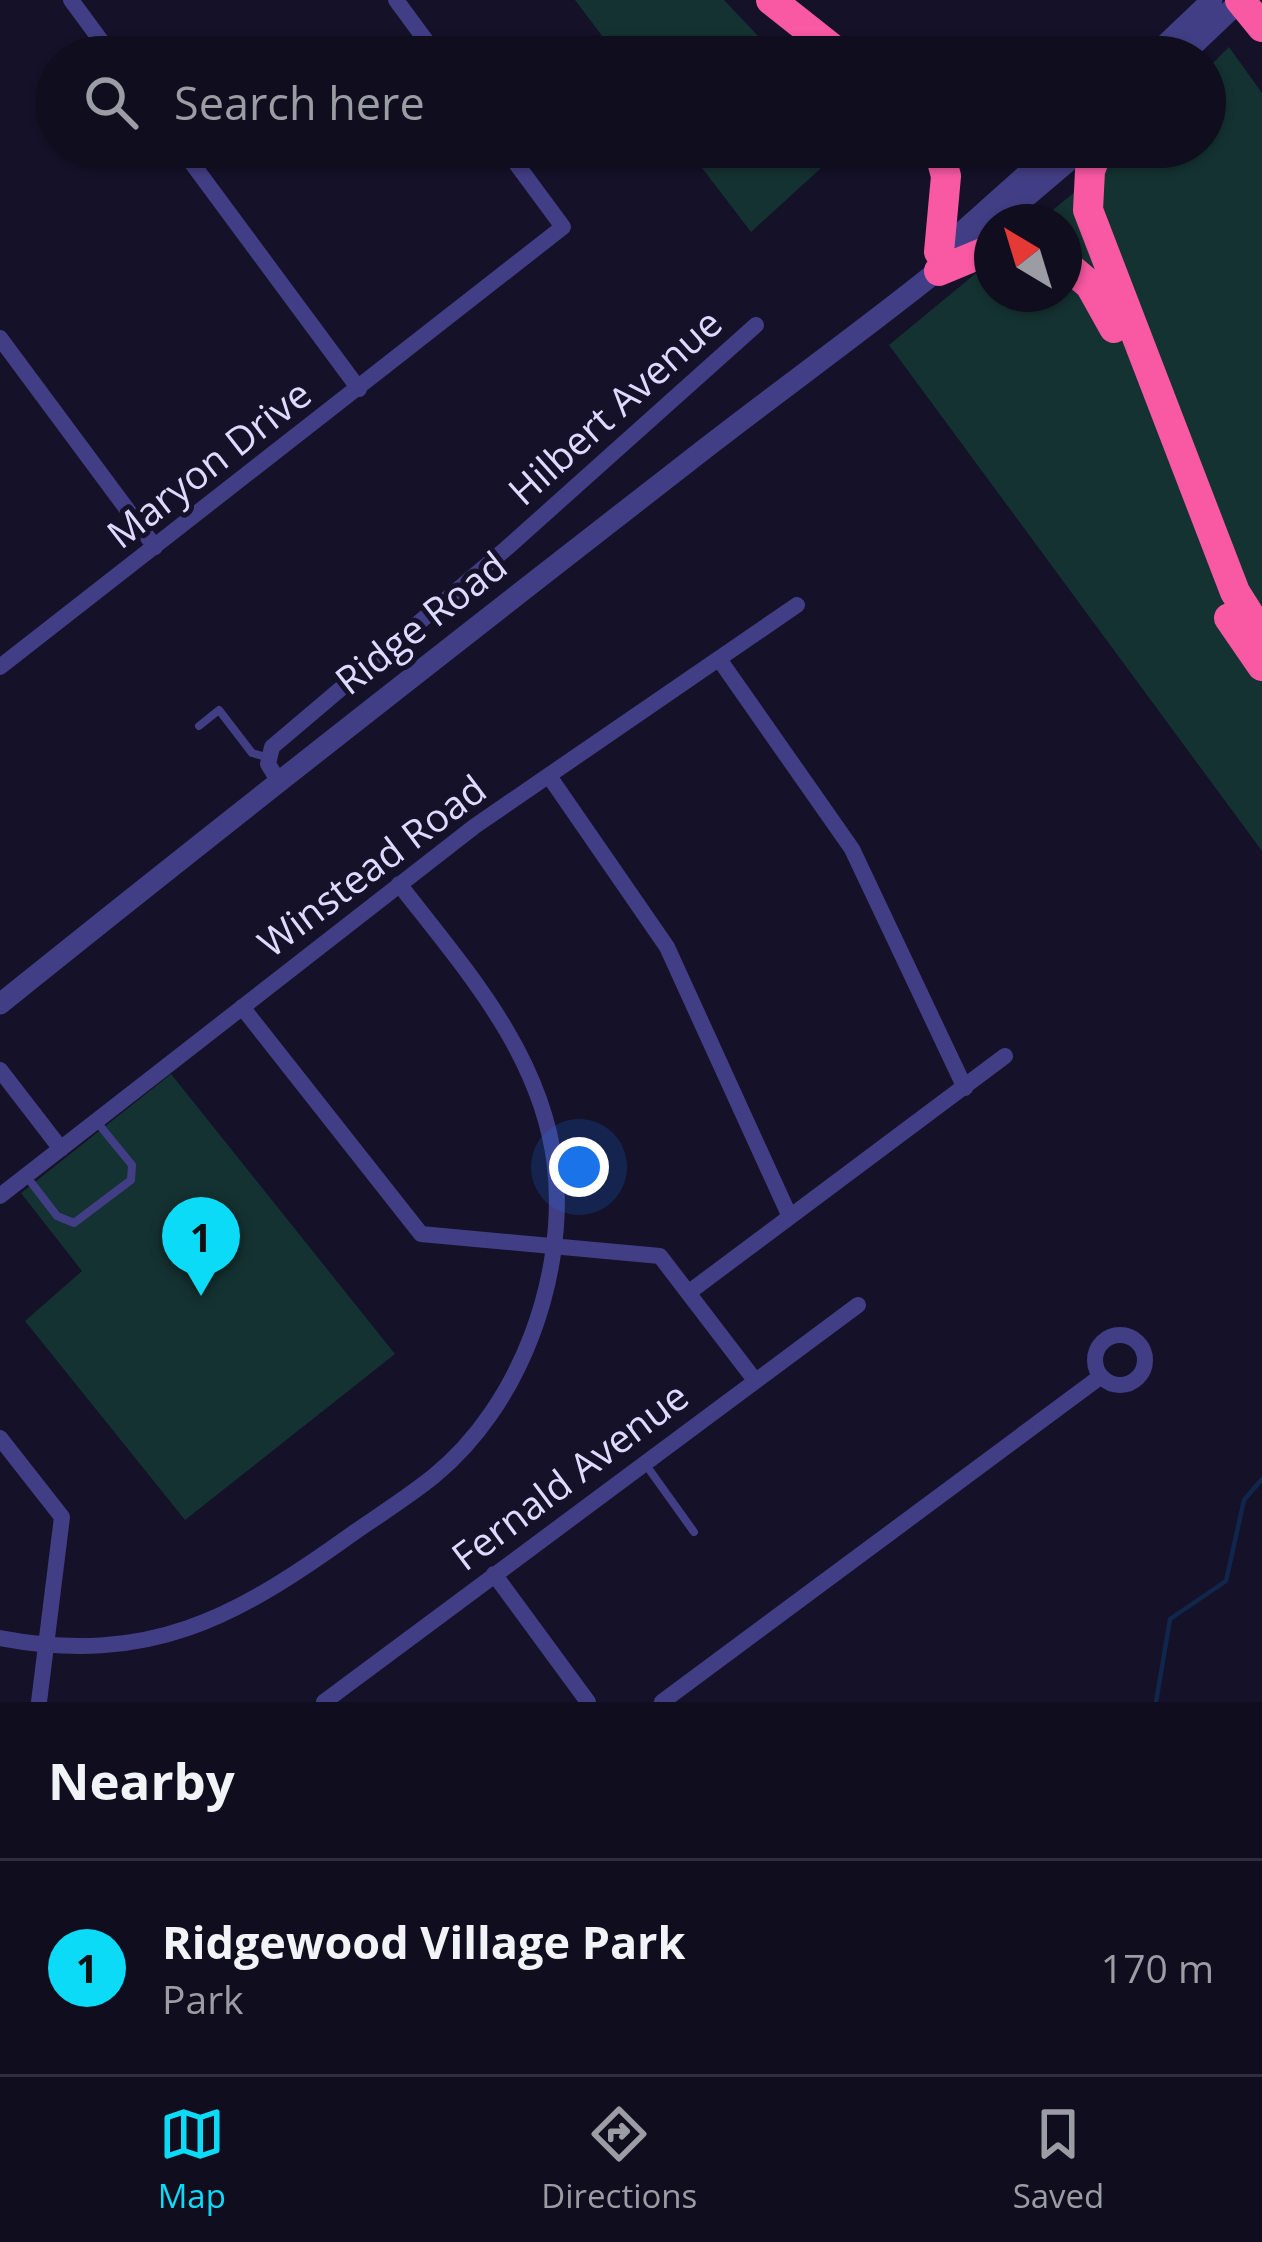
<!DOCTYPE html>
<style>
:root{--surface:#100d1e;--page:#1e1b2b;--text:#f1f3f6;--muted:#9c9ca4;--line:#302d3c;--accent:#0cdbf7}
body{margin:0;font-family:"Open Sans",sans-serif;background:var(--page);color:var(--text)}
.compass{position:absolute;left:974px;top:204px;width:108px;height:108px;border-radius:50%;background:var(--surface);box-shadow:0 3px 9px #0004;rotate:322deg}
.you{position:absolute;left:579px;top:1167px;width:42px;height:42px;margin:-30px;border:9px solid #fff;border-radius:50%;background:#1a73e8;box-shadow:0 0 0 18px #1a73e833}
.badge{display:grid;place-items:center;width:78px;height:78px;border-radius:50%;background:var(--accent);color:#111;font-size:39px;font-weight:700}
.pin{position:absolute;translate:-50% -99px;filter:drop-shadow(0 3px 6px #0008)}
.pin::after{content:'';position:absolute;top:63px;width:42px;height:36px;background:inherit;clip-path:polygon(0 0,100% 0,50% 100%)}
.list{margin:0;padding:0;list-style:none}
h2{display:flex;justify-content:space-between;align-items:center;height:156px;margin:0;padding:0 48px;font-size:51px}
h2 small{font-size:39px;font-weight:400;color:var(--muted)}
.list li{display:grid;grid-template-columns:78px 1fr auto;gap:36px;align-items:center;box-sizing:border-box;height:216px;padding:0 48px;border-top:3px solid var(--line)}
.list b{display:block;font-size:45px;white-space:nowrap}
.list p{margin:0;font-size:39px;white-space:nowrap;color:var(--muted)}
.list em{font-size:39px;font-style:normal;color:var(--muted)}
.icon{flex:none;width:66px;height:66px;fill:none;stroke:currentColor;stroke-width:2;stroke-linecap:round;stroke-linejoin:round}
.map{position:relative;flex:none;width:1262px;height:1702px;overflow:hidden}
.search{position:absolute;background:var(--surface);box-shadow:0 3px 9px #0004;left:36px;right:36px;top:36px;height:132px;display:flex;align-items:center;gap:30px;box-sizing:border-box;padding:0 42px;border-radius:66px;color:var(--muted);font-size:45px}
.sheet{height:372px;background:var(--surface)}
nav{display:flex;justify-content:space-around;align-items:center;box-sizing:border-box;height:168px;border-top:3px solid var(--line);background:var(--surface);font-size:33px;color:var(--muted)}
nav a{display:grid;justify-items:center;gap:6px}
nav .on{color:var(--accent)}
.map>svg:first-child{display:block}
.green{fill:#143231}
.lines{fill:none;stroke-linecap:round;stroke-linejoin:round}
.stream{stroke:#10264c;stroke-width:4.5}
.service{stroke:#423e85;stroke-width:8}
.minor{stroke:#423e85;stroke-width:16}
.tertiary{stroke:#423e85;stroke-width:21}
.motorway{stroke:#f958a3;stroke-width:30}
.labels{text-anchor:middle;stroke-width:10;stroke-linejoin:round;paint-order:stroke}
.street-label{font-size:39px;fill:#ded9fe;stroke:#151128}
</style>
<div class="map">
<svg width="1262" height="1702" viewBox="0 0 1262 1702">
<rect width="100%" height="100%" fill="#151128"/>
<path class="green" d="M 575,0 L 724,0 L 778,57 L 618,57 Z
M 1229,47 L 1262,93 L 1262,851 L 889,345 L 992,260 L 992,294 L 1064,294 L 1064,222 L 1038,222 L 1130,147 L 1205,147 L 1205,71 Z
M 686,147 L 844,147 L 751,232 Z
M 171,1074 L 395,1354 L 185,1520 L 25,1321 L 82,1271 L 21,1193 Z"/>
<g class="lines">
<path class="stream" d="M 1156,1702 L 1170,1619 L 1226,1581 L 1244,1500 L 1262,1479"/>
<path class="service" d="M 199,726 L 219,710 L 252,753 L 266,757
M 27,1177 L 57,1216 L 74,1223 L 131,1180 L 132,1165 L 96,1121
M 646,1465 L 694,1532"/>
<path class="minor" d="M 71,0 L 113,57
M 396,0 L 438,57
M 180,147 L 359,389
M 0,338 L 155,547
M 719,659 L 852,849 L 965,1088
M 0,667 L 563,227 L 504,147
M 549,776 L 667,947 L 790,1217
M 278,780 L 268,764 L 272,747 L 508,547 L 756,325
M 242,1007 L 421,1234 L 660,1256 L 754,1379
M 0,1070 L 61,1149
M 0,1196 L 475,826 L 797,605
M 688,1293 L 1005,1056
M1095 1360a25 25 0 1 1 50 0a25 25 0 1 1-50 0Z
M 0,1438 L 62,1517 L 39,1702
M 494,1574 L 588,1702
M 0,1638 C 149,1666 235,1618 352,1534 C 379,1515 408,1497 434,1476 C 521,1405 567,1276 555,1166 C 542,1054 465,969 399,884
M 324,1702 L 858,1305
M 662,1702 L 1100,1377"/>
<path class="tertiary" d="M 1152,57 L 1212,0
M 1181,57 L 1241,0
M 997,222 L 1085,147
M 936,255 L 1057,147
M 0,1004 C 226,822 455,643 684,465 C 786,385 893,310 992,226"/>
<path class="motorway" d="M 771,0 L 843,57
M 1240,0 L 1262,27
M 938,147 L 946,176 L 939,252
M 1099,147 L 1090,171 L 1088,210 L 1235,592 L 1262,635
M 1064,263 L 1090,285 L 1114,328
M 939,271 L 992,249
M 1229,618 L 1262,666"/>
</g>
<g class="labels">
<g class="street-label">
<text transform="translate(615 407) rotate(-42)" y="14">Hilbert Avenue</text>
<text transform="translate(209 464) rotate(-38)" y="14">Maryon Drive</text>
<text transform="translate(421 623) rotate(-38)" y="14">Ridge Road</text>
<text transform="translate(372 866) rotate(-37)" y="14">Winstead Road</text>
<text transform="translate(570 1476) rotate(-37)" y="14">Fernald Avenue</text>
</g>
</g>
</svg>
<svg class="compass" viewBox="-18 -18 36 36"><path d="M0-13l5 13h-10z" fill="#e53935"/><path d="M0 13l5-13h-10z" fill="#9c9ca4"/></svg>
<div class="you"></div>
<div class="pin badge" style="left:201px;top:1296px">1</div>
<div class="search"><svg class="icon" aria-label="search" viewBox="0 0 24 24"><circle cx="10" cy="10" r="6"/><path d="M15 15l6 6"/></svg>Search here</div>
</div>
<section class="sheet">
<h2>Nearby<small></small></h2>
<ul class="list">
<li><span class="badge">1</span><div><b>Ridgewood Village Park</b><p>Park</p></div><em>170 m</em></li>
</ul>
</section>
<nav>
<a class="on"><svg class="icon" aria-label="map" viewBox="0 0 24 24"><path d="M3 6l6-2 6 2 6-2v14l-6 2-6-2-6 2zM9 4v14M15 6v14"/></svg>Map</a>
<a><svg class="icon" aria-label="directions" viewBox="0 0 24 24"><path d="M12 3l9 9-9 9-9-9zM9 14v-3h6M13 9l2 2-2 2"/></svg>Directions</a>
<a><svg class="icon" aria-label="saved" viewBox="0 0 24 24"><path d="M7 4h10v16l-5-4-5 4z"/></svg>Saved</a>
</nav>
